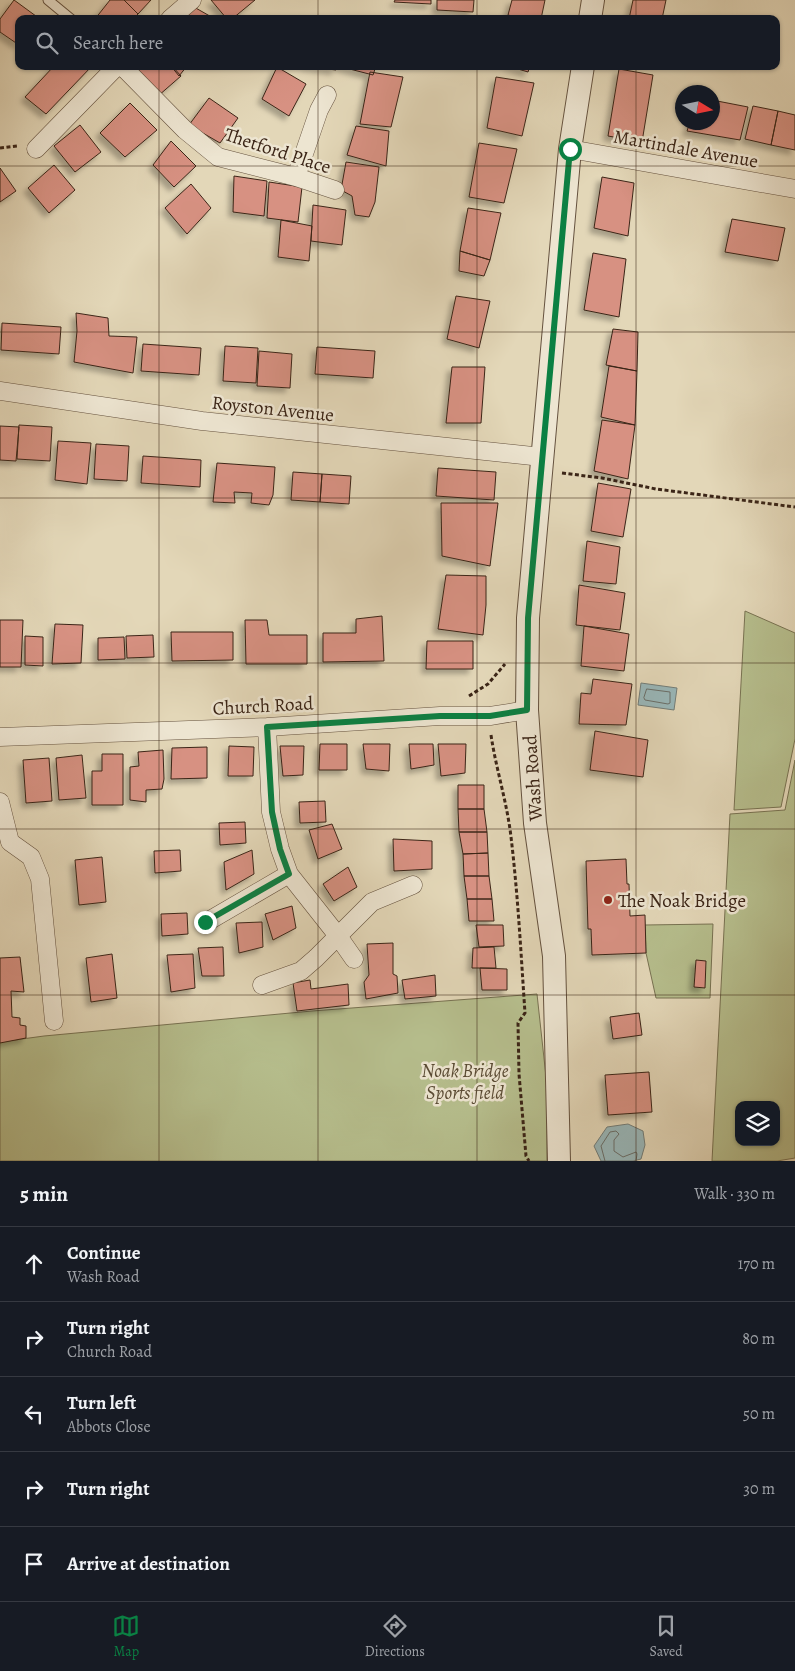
<!DOCTYPE html>
<meta charset="utf-8">
<style>
:root{--surface:#171b24;--page:#20242c;--text:#f1f3f6;--muted:#9ea1a6;--line:#363941;--accent:#0b8043}
body{margin:0;font-family:Alegreya,serif;background:var(--page);color:var(--text)}
.controls{position:absolute;right:15px;bottom:15px;display:grid;overflow:hidden;border-radius:10px;box-shadow:0 1px 4px #0004}
.controls button{width:45px;height:45px;display:grid;place-items:center;padding:0;border:0;border-bottom:1px solid var(--line);background:var(--surface);color:var(--text);font:25px sans-serif}
.compass{position:absolute;left:675px;top:85px;width:45px;height:45px;border-radius:50%;background:var(--surface);box-shadow:0 1px 4px #0004;rotate:100deg}
.stop{position:absolute;width:15px;height:15px;margin:-11px;border:4px solid #0b8043;border-radius:50%;background:#fff}
.stop.end{background:#0b8043;border-color:#fff;box-shadow:0 1px 5px #0008}
.list{margin:0;padding:0;list-style:none}
h2{display:flex;justify-content:space-between;align-items:center;height:65px;margin:0;padding:0 20px;font-size:21px}
h2 small{font-size:16px;font-weight:400;color:var(--muted)}
.list li{display:grid;grid-template-columns:32px 1fr auto;gap:15px;align-items:center;box-sizing:border-box;height:75px;padding:0 20px;border-top:1px solid var(--line)}
.list b{display:block;font-size:19px;white-space:nowrap}
.list p{margin:0;font-size:16px;white-space:nowrap;color:var(--muted)}
.list em{font-size:16px;font-style:normal;color:var(--muted)}
.icon{flex:none;width:28px;height:28px;fill:none;stroke:currentColor;stroke-width:2;stroke-linecap:round;stroke-linejoin:round}
.map{position:relative;flex:none;width:795px;height:1161px;overflow:hidden}
.search{position:absolute;background:var(--surface);box-shadow:0 1px 4px #0004;left:15px;right:15px;top:15px;height:55px;display:flex;align-items:center;gap:12px;box-sizing:border-box;padding:0 18px;border-radius:10px;color:var(--muted);font-size:19px}
.sheet{height:440px;background:var(--surface)}
nav{display:flex;justify-content:space-around;align-items:center;box-sizing:border-box;height:70px;border-top:1px solid var(--line);background:var(--surface);font-size:14px;color:var(--muted)}
nav a{display:grid;justify-items:center;gap:2px}
nav .on{color:var(--accent)}
.map>svg:first-child{display:block}
.green{fill:#b6be8d;stroke:#787252;fill-rule:evenodd}
.water{fill:#99b7b9;stroke:#737d78}
.lines{fill:none;stroke-linecap:round;stroke-linejoin:round}
.shore{stroke:#6a6e68;stroke-width:1}
.building{fill:#d79182;stroke:#3b2517;filter:url(#shadow)}
.service-casing{stroke:#65523f;stroke-width:11}
.minor-casing{stroke:#65523f;stroke-width:19}
.tertiary-casing{stroke:#65523f;stroke-width:24}
.path{stroke:#3b2517;stroke-width:3;stroke-dasharray:4 2.5;stroke-linecap:butt}
.service{stroke:#ede5d1;stroke-width:9}
.minor{stroke:#ede5d1;stroke-width:18}
.tertiary{stroke:#ede5d1;stroke-width:22}
.route{stroke:#0b8043;stroke-width:6}
.grid{fill:none;stroke:#3b2517;stroke-width:1;stroke-opacity:0.55}
.poi-dot{fill:#8f2418;stroke:#ede5d1;stroke-width:2}
.labels{text-anchor:middle;stroke-width:5;stroke-linejoin:round;paint-order:stroke}
.street-label{font-size:19px;fill:#3b2517;stroke:#ede5d1}
.poi-label{font-size:19px;fill:#3b2517;stroke:#ede5d1;text-anchor:start}
.park-label{font-size:19px;font-style:italic;fill:#5a4b34;stroke:#ede5d1}
</style>
<div class="map">
<svg width="795" height="1161" viewBox="0 0 795 1161">
<defs>
<filter id="shadow"><feDropShadow dx="-4.5" dy="4.5" stdDeviation="2.5" flood-color="#0004"/></filter>
</defs>
<rect width="100%" height="100%" fill="#e3d7b8"/>
<filter id="stains"><feTurbulence type="fractalNoise" baseFrequency=".004" numOctaves="4"/><feColorMatrix values="0 0 0 0 .2 0 0 0 0 .09 0 0 0 0 .02 0 0 0 .5 -.17"/></filter>
<radialGradient id="worn" r=".72"><stop offset=".6" stop-color="#630" stop-opacity="0"/><stop offset="1" stop-color="#630" stop-opacity=".3"/></radialGradient>
<path class="green" d="M 745,611 L 795,633 L 795,739 L 781,807 L 734,810 Z
M 795,760 L 795,1158 L 777,1161 L 712,1161 L 730,814 L 785,810 ZM 739,1105 L 776,1105 L 776,1142 L 739,1142 Z
M 713,924 L 710,998 L 656,998 L 646,953 L 645,925 Z
M 537,994 L 547,1086 L 547,1161 L 0,1161 L 0,1042 L 44,1036 L 312,1011 Z"/>
<path class="water" d="M 641,683 L 677,688 L 674,710 L 638,705 Z
M 628,1124 L 643,1131 L 645,1145 L 641,1159 L 633,1161 L 601,1161 L 594,1146 L 607,1127 Z"/>
<g class="lines">
<path class="shore" d="M 647,689 L 670,692 L 670,703 L 668,704 L 645,700 L 644,698 Z
M 605,1161 L 601,1146 L 610,1132 L 616,1131 L 619,1134 L 614,1140 L 614,1151 L 623,1157 L 636,1152 L 637,1154 L 636,1161"/>
</g>
<path class="building" d="M 14,0 L 40,19 L 19,19 L 19,45 L 0,32 L 0,19 Z
M 110,0 L 124,0 L 138,14 L 133,19 L 95,19 Z
M 124,0 L 151,0 L 138,14 Z
M 211,0 L 255,0 L 232,19 L 227,19 Z
M 395,0 L 431,0 L 431,4 L 394,2 Z
M 437,0 L 474,0 L 473,12 L 437,10 Z
M 512,0 L 545,0 L 541,19 L 523,19 L 508,15 Z
M 633,0 L 666,0 L 662,19 L 629,19 Z
M 194,7 L 215,19 L 182,19 Z
M 54,66 L 92,66 L 46,114 L 25,97 Z
M 139,66 L 172,66 L 181,76 L 158,96 L 132,73 Z
M 171,66 L 187,66 L 179,76 Z
M 305,66 L 336,66 L 336,70 Z
M 338,66 L 376,66 L 373,75 Z
M 508,66 L 530,66 L 528,72 Z
M 277,67 L 306,84 L 289,116 L 262,99 Z
M 619,69 L 653,75 L 642,142 L 608,136 Z
M 370,72 L 403,77 L 391,127 L 360,124 Z
M 496,77 L 534,83 L 522,136 L 487,128 Z
M 209,98 L 238,118 L 220,143 L 189,125 Z
M 712,100 L 748,107 L 740,140 L 687,131 L 690,122 L 712,122 Z
M 130,103 L 157,130 L 125,157 L 100,133 Z
M 753,106 L 778,111 L 771,145 L 745,139 Z
M 778,111 L 795,115 L 795,150 L 771,145 Z
M 80,125 L 101,152 L 75,172 L 54,146 Z
M 356,126 L 389,131 L 386,166 L 347,155 Z
M 171,141 L 196,166 L 174,187 L 153,165 Z
M 479,143 L 517,149 L 504,203 L 469,197 Z
M 346,162 L 379,167 L 375,202 L 369,217 L 355,215 L 352,196 L 341,190 Z
M 54,165 L 75,190 L 49,213 L 28,188 Z
M 0,168 L 16,191 L 0,202 Z
M 234,176 L 267,181 L 264,216 L 233,212 Z
M 602,177 L 634,183 L 628,236 L 594,228 Z
M 269,182 L 302,187 L 298,222 L 267,218 Z
M 191,184 L 211,208 L 187,234 L 165,208 Z
M 313,205 L 346,210 L 342,245 L 311,241 Z
M 468,208 L 501,213 L 490,260 L 460,251 Z
M 732,219 L 785,228 L 778,261 L 725,252 Z
M 281,220 L 312,226 L 309,261 L 278,257 Z
M 460,251 L 490,260 L 484,276 L 459,271 Z
M 593,253 L 626,259 L 619,317 L 584,310 Z
M 456,296 L 490,301 L 479,348 L 447,339 Z
M 76,313 L 108,318 L 109,336 L 137,337 L 133,373 L 74,362 L 77,331 Z
M 2,323 L 61,327 L 59,354 L 1,350 Z
M 613,329 L 638,332 L 637,371 L 606,365 Z
M 143,344 L 201,348 L 199,375 L 141,371 Z
M 225,346 L 258,348 L 256,383 L 223,381 Z
M 317,347 L 375,351 L 373,378 L 315,374 Z
M 259,351 L 292,354 L 290,388 L 257,386 Z
M 609,366 L 637,371 L 635,425 L 601,417 Z
M 452,367 L 485,367 L 481,423 L 446,423 Z
M 602,420 L 635,425 L 628,479 L 594,471 Z
M 19,425 L 52,427 L 50,461 L 17,459 Z
M 0,426 L 19,427 L 16,461 L 0,460 Z
M 58,441 L 91,443 L 87,484 L 55,480 Z
M 96,444 L 129,446 L 127,481 L 94,479 Z
M 143,456 L 201,460 L 200,487 L 141,483 Z
M 217,463 L 275,467 L 273,495 L 269,505 L 251,503 L 252,493 L 234,492 L 235,503 L 213,502 Z
M 438,468 L 496,472 L 494,500 L 436,496 Z
M 293,472 L 322,474 L 320,502 L 291,500 Z
M 322,474 L 351,476 L 349,504 L 320,502 Z
M 598,483 L 631,489 L 623,537 L 591,531 Z
M 441,503 L 498,503 L 490,566 L 442,556 Z
M 587,541 L 620,547 L 616,584 L 583,581 Z
M 446,575 L 486,576 L 486,605 L 483,635 L 438,629 Z
M 579,585 L 625,593 L 620,630 L 576,625 Z
M 382,616 L 384,661 L 323,662 L 323,633 L 356,633 L 356,619 Z
M 0,620 L 23,620 L 21,667 L 0,667 Z
M 245,620 L 267,620 L 269,635 L 307,635 L 307,664 L 246,664 Z
M 55,624 L 83,625 L 81,663 L 52,664 Z
M 584,626 L 629,634 L 624,671 L 581,666 Z
M 171,632 L 233,632 L 233,660 L 172,661 Z
M 153,635 L 154,657 L 127,658 L 126,636 Z
M 25,636 L 43,637 L 43,666 L 25,665 Z
M 124,637 L 125,659 L 98,660 L 98,638 Z
M 427,641 L 473,641 L 473,669 L 426,669 Z
M 593,679 L 632,684 L 626,725 L 579,724 L 581,693 L 591,694 Z
M 595,731 L 648,740 L 643,777 L 590,770 Z
M 320,744 L 347,744 L 347,770 L 319,770 Z
M 363,744 L 390,744 L 389,771 L 366,769 Z
M 409,744 L 433,744 L 434,765 L 411,769 Z
M 438,744 L 466,744 L 465,773 L 441,776 Z
M 229,746 L 254,747 L 253,776 L 228,776 Z
M 280,746 L 304,746 L 303,775 L 283,776 Z
M 207,747 L 207,778 L 171,779 L 172,748 Z
M 163,750 L 164,779 L 162,789 L 146,790 L 146,802 L 130,800 L 130,767 L 139,766 L 138,752 Z
M 102,754 L 123,754 L 123,805 L 92,805 L 92,771 L 102,771 Z
M 82,755 L 86,798 L 59,800 L 56,758 Z
M 49,758 L 52,801 L 26,803 L 23,760 Z
M 458,785 L 484,785 L 484,809 L 458,809 Z
M 325,801 L 326,822 L 300,823 L 299,802 Z
M 458,809 L 484,809 L 487,832 L 459,832 Z
M 245,822 L 246,843 L 220,845 L 219,823 Z
M 332,824 L 342,849 L 318,859 L 309,830 Z
M 459,832 L 487,832 L 488,853 L 463,854 Z
M 393,839 L 432,841 L 432,869 L 394,871 Z
M 180,850 L 181,871 L 155,873 L 154,851 Z
M 252,850 L 254,874 L 226,890 L 224,862 Z
M 488,853 L 489,876 L 464,876 L 463,854 Z
M 102,857 L 106,902 L 79,905 L 75,860 Z
M 626,859 L 627,884 L 629,884 L 630,916 L 645,915 L 646,953 L 592,955 L 591,929 L 588,929 L 586,861 Z
M 348,867 L 357,887 L 334,901 L 323,884 Z
M 464,876 L 489,876 L 492,899 L 467,899 Z
M 467,899 L 492,899 L 494,921 L 469,921 Z
M 292,906 L 296,928 L 273,940 L 265,914 Z
M 187,913 L 188,934 L 162,936 L 161,914 Z
M 262,922 L 263,947 L 239,953 L 236,923 Z
M 476,925 L 503,925 L 504,946 L 479,947 Z
M 393,943 L 393,974 L 397,976 L 398,993 L 366,999 L 364,982 L 369,975 L 367,944 Z
M 223,947 L 224,976 L 202,976 L 198,948 Z
M 494,947 L 496,968 L 472,968 L 473,948 Z
M 112,954 L 117,998 L 91,1002 L 86,958 Z
M 193,954 L 195,988 L 171,992 L 167,955 Z
M 20,957 L 24,992 L 11,991 L 12,1017 L 20,1018 L 20,1025 L 26,1026 L 26,1038 L 0,1043 L 0,958 Z
M 696,960 L 706,961 L 705,988 L 694,987 Z
M 480,968 L 507,969 L 507,990 L 482,990 Z
M 435,975 L 436,996 L 405,999 L 402,980 Z
M 310,980 L 311,989 L 348,984 L 349,1005 L 297,1011 L 293,983 Z
M 639,1013 L 642,1035 L 613,1039 L 610,1017 Z
M 649,1072 L 652,1112 L 608,1115 L 605,1075 Z"/>
<g class="lines">
<g class="service-casing">
<path id="service" d="M 48,0 L 71,19"/>
</g>
<g class="minor-casing">
<path id="minor" d="M 170,19 L 192,0
M 122,66 L 185,130 L 218,157 L 296,177 L 335,190
M 36,149 L 117,66
M 570,149 L 795,189
M 296,177 L 319,110 L 327,95
M 0,391 L 202,421 L 542,457
M 267,727 L 271,812 L 280,849 L 289,874 L 338,936 L 354,959
M 0,737 L 267,727 L 440,716 L 490,716 L 527,710
M 0,802 L 10,842 L 31,857 L 40,879 L 54,1021
M 205,923 L 289,874
M 262,985 L 301,971 L 316,958 L 372,902 L 413,885"/>
</g>
<g class="tertiary-casing">
<path id="tertiary" d="M 590,19 L 593,0
M 559,1161 L 554,956 L 535,823 L 527,710 L 528,618 L 570,149 L 583,66"/>
</g>
<path class="path" d="M 0,148 L 17,146
M 562,473 L 602,478 L 656,489 L 795,507
M 469,696 L 488,684 L 505,664
M 221,707 L 234,706
M 491,735 C 496,769 507,802 511,837 C 518,895 521,955 525,1013 L 518,1023 L 519,1074 L 526,1156 L 529,1161"/>
<use href="#service" class="service"/>
<use href="#minor" class="minor"/>
<use href="#tertiary" class="tertiary"/>
</g>
<g class="lines">
<path class="route" d="M 205,922 L 289,874 L 280,849 L 272,812 L 267,727 L 440,716 L 490,716 L 527,710 L 528,618 L 570,149"/>
</g>
<path class="grid" d="M 159,0 L 159,19M 318,0 L 318,19M 477,0 L 477,19M 636,0 L 636,19M 159,66 L 159,1161M 318,66 L 318,1161M 477,66 L 477,1161M 636,66 L 636,1161M 0,166 L 795,166M 0,332 L 795,332M 0,498 L 795,498M 0,663 L 795,663M 0,829 L 795,829M 0,995 L 795,995"/>
<circle class="poi-dot" cx="608" cy="900" r="5"/>
<g class="labels">
<g class="street-label">
<text transform="translate(686 148) rotate(10)" y="7">Martindale Avenue</text>
<text transform="translate(278 150) rotate(18)" y="7">Thetford Place</text>
<text transform="translate(273 408) rotate(6)" y="7">Royston Avenue</text>
<text transform="translate(263 705) rotate(-3)" y="7">Church Road</text>
<text transform="translate(532 778) rotate(-94)" y="7">Wash Road</text>
</g>
<g class="poi-label">
<text x="618" y="907">The Noak Bridge</text>
</g>
<g class="park-label">
<text x="465" y="1077">Noak Bridge<tspan x="465" dy="22">Sports field</tspan></text>
</g>
</g>
<rect width="100%" height="100%" filter="url(#stains)"/>
<rect width="100%" height="100%" fill="url(#worn)"/>
</svg>
<div class="controls">
<button><svg class="icon" aria-label="layers" viewBox="0 0 24 24"><path d="M12 4l9 5-9 5-9-5zM3 14l9 5 9-5"/></svg></button>
</div>
<svg class="compass" viewBox="-18 -18 36 36"><path d="M0-13l5 13h-10z" fill="#e53935"/><path d="M0 13l5-13h-10z" fill="#9ea1a6"/></svg>
<div class="stop" style="left:570px;top:149px"></div>
<div class="stop end" style="left:205px;top:922px"></div>
<div class="search"><svg class="icon" aria-label="search" viewBox="0 0 24 24"><circle cx="10" cy="10" r="6"/><path d="M15 15l6 6"/></svg>Search here</div>
</div>
<section class="sheet">
<h2>5 min<small>Walk · 330 m</small></h2>
<ul class="list">
<li><svg class="icon" aria-label="ahead" viewBox="0 0 24 24"><path d="M12 20V5M6 11l6-6 6 6"/></svg><div><b>Continue</b><p>Wash Road</p></div><em>170 m</em></li>
<li><svg class="icon" aria-label="right" viewBox="0 0 24 24"><path d="M7 20v-9h11M14 6l5 5-5 5"/></svg><div><b>Turn right</b><p>Church Road</p></div><em>80 m</em></li>
<li><svg class="icon" aria-label="left" viewBox="0 0 24 24"><path d="M17 20v-9H6M10 6l-5 5 5 5"/></svg><div><b>Turn left</b><p>Abbots Close</p></div><em>50 m</em></li>
<li><svg class="icon" aria-label="right" viewBox="0 0 24 24"><path d="M7 20v-9h11M14 6l5 5-5 5"/></svg><div><b>Turn right</b></div><em>30 m</em></li>
<li><svg class="icon" aria-label="arrive" viewBox="0 0 24 24"><path d="M6 21V4h12l-3 4 3 4H6"/></svg><div><b>Arrive at destination</b></div></li>
</ul>
</section>
<nav>
<a class="on"><svg class="icon" aria-label="map" viewBox="0 0 24 24"><path d="M3 6l6-2 6 2 6-2v14l-6 2-6-2-6 2zM9 4v14M15 6v14"/></svg>Map</a>
<a><svg class="icon" aria-label="directions" viewBox="0 0 24 24"><path d="M12 3l9 9-9 9-9-9zM9 14v-3h6M13 9l2 2-2 2"/></svg>Directions</a>
<a><svg class="icon" aria-label="saved" viewBox="0 0 24 24"><path d="M7 4h10v16l-5-4-5 4z"/></svg>Saved</a>
</nav>
